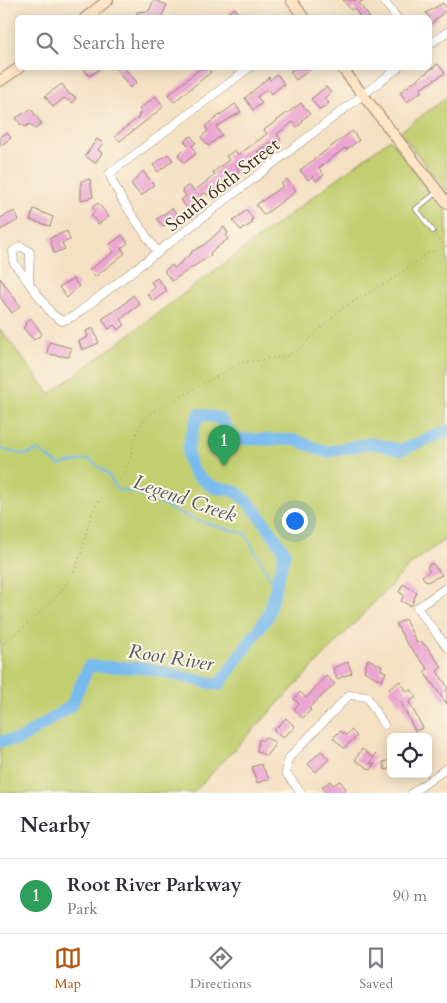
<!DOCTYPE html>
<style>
:root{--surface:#fff;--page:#f2f2f3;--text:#2b2b33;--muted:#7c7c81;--line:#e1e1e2;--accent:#b45309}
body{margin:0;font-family:Cardo,serif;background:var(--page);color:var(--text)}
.controls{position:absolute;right:15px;bottom:15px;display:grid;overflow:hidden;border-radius:8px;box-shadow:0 2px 12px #0003}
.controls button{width:45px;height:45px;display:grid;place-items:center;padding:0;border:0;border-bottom:1px solid var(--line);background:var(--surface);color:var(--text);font:25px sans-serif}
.you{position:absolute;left:294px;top:520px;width:18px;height:18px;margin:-12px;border:4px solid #fff;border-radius:50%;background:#1a73e8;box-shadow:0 0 0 8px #1a73e833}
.badge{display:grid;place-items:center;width:32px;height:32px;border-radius:50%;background:var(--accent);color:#fff;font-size:16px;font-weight:700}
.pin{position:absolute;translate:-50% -41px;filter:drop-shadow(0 1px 2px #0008)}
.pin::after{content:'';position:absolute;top:26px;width:18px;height:15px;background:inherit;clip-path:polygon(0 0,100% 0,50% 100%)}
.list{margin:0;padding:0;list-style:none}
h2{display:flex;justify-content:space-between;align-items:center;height:65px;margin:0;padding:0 20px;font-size:21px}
h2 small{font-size:16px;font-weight:400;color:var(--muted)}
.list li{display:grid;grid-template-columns:32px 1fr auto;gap:15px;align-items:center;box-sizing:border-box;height:75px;padding:0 20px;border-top:1px solid var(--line)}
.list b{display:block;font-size:19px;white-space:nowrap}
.list p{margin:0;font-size:16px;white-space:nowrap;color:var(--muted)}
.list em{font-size:16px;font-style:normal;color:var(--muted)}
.icon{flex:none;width:28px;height:28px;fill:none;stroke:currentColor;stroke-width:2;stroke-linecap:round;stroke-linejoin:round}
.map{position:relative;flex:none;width:447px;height:793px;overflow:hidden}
.search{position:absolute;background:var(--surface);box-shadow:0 2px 12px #0003;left:15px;right:15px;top:15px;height:55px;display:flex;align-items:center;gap:12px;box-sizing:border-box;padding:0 18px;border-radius:8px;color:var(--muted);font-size:19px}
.sheet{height:140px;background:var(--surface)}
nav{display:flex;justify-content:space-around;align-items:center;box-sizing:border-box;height:70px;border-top:1px solid var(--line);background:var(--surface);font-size:14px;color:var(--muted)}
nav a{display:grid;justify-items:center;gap:2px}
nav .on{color:var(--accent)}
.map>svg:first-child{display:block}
.green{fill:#c2cf71;stroke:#7e7c48}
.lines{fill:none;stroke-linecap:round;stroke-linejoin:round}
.stream{stroke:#78bbee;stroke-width:2}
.river{stroke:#78bbee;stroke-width:12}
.building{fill:#eba5d2}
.lane-casing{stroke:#988671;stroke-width:5.5}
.street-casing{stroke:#988671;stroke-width:9}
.secondary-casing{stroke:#988671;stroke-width:12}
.path{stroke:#988671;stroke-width:1;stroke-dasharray:1 4;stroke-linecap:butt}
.lane{stroke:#fff;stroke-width:4}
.street{stroke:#fff;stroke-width:8}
.secondary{stroke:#ffe4c6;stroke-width:10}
.labels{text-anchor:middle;stroke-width:4;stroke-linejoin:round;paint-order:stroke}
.street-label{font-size:19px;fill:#3b2a1e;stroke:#fcf5e5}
.water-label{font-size:20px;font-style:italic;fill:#4d565c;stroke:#fcf5e5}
</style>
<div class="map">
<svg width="447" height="793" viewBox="0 0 447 793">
<rect width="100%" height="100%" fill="#fcf5e5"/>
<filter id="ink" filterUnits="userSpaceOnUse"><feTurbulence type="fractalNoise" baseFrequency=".02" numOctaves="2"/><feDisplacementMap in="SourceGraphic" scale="10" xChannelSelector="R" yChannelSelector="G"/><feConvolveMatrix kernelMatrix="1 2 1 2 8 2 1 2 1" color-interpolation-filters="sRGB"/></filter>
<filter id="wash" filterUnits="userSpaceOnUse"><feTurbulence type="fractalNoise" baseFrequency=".0096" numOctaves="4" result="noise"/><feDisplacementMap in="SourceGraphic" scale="20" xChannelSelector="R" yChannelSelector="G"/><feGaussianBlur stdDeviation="1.12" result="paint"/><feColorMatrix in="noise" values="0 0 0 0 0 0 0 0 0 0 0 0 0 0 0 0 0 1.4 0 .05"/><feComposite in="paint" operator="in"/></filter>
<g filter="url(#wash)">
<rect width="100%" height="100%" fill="#f4e1c4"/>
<path class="green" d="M 447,97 L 447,193 L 400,132 Z
M 390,139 L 447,214 L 447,538 L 409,566 L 193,793 L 0,793 L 0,329 L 50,394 Z"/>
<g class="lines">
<path class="stream" d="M 0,449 L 26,455 L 38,450 L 59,465 L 89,459 L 107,473 L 118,490 C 142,491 160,505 182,514 C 203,523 223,529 245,533 L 272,581 L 270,592 L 271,604"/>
<path class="river" d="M 0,741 L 19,740 L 71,706 L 89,666 L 144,668 L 219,685 L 268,616 L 285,552 C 273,535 250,498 232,490 C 227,488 221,489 216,488 C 212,487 207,483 203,480 C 178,464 190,436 199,414 L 219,418 L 235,439 L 295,440 L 327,452 L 371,443 L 401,450 L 447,431"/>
</g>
<g id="blocks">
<path class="building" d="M 154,0 L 167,5 L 161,18 L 137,18 L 137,12 L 149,11 Z
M 343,0 L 364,0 L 359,3 L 370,18 L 361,18 L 354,8 L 351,10 Z
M 443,3 L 447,9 L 430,25 L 430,18 L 426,13 Z
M 235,8 L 241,18 L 231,18 L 228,13 Z
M 438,64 L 445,73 L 420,89 L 422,91 L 407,102 L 400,92 Z
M 83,68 L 101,68 L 89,76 Z
M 115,68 L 124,68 L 137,82 L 130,88 Z
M 201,68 L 207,68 L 211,72 L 174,102 L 168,95 Z
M 295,68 L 312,68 L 296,80 L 290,71 Z
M 277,74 L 284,84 L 271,94 L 267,89 L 257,97 L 262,103 L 253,110 L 245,98 L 269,77 L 270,80 Z
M 62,84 L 69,94 L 76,97 L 73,103 L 64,98 L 53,107 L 45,96 Z
M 326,87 L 331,93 L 324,98 L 329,103 L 320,110 L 311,99 Z
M 156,96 L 163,106 L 161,109 L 120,141 L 115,136 L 139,117 L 138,115 L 142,112 L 139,109 Z
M 301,103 L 310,114 L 302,120 L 303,122 L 297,127 L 293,122 L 277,134 L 281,139 L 275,144 L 273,141 L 257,152 L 259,154 L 237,168 L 239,171 L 207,195 L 205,192 L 188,209 L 181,200 L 186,196 L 182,190 L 189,185 L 194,191 L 215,175 L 213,172 L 229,160 L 226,156 L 235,150 L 238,155 L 267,134 L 264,130 Z
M 235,104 L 241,112 L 216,127 L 222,135 L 208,146 L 201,137 L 208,131 L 205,126 Z
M 31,109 L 42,124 L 35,129 L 30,124 L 25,127 L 22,124 L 21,125 L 16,118 Z
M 352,131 L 359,140 L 346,150 L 345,148 L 319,168 L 324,175 L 316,181 L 313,176 L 308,180 L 300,170 Z
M 7,133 L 11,138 L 0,146 L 0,137 Z
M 191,136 L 196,143 L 192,146 L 196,154 L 184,163 L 178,155 L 188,145 L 184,141 Z
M 97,139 L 103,143 L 98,150 L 102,153 L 95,163 L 85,156 Z
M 168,154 L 173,160 L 158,172 L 153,165 Z
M 143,171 L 154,185 L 141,196 L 131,184 Z
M 90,179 L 93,197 L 81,200 L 81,181 Z
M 287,179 L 296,191 L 264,215 L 256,205 L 283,186 L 281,184 Z
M 98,203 L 109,217 L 98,224 L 91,215 L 95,211 L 92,207 Z
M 172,208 L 177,215 L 163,227 L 157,219 Z
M 34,209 L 53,217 L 50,226 L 30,220 Z
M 247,210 L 253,219 L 251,220 L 253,223 L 241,230 L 233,221 Z
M 15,211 L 19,220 L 0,230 L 0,218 Z
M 224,227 L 228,233 L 226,235 L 228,239 L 210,253 L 211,255 L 172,281 L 164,271 L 172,265 L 174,268 L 192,253 L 191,252 L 204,245 Z
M 67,231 L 70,240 L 62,243 L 65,249 L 54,253 L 50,238 Z
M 122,235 L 128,243 L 121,248 L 125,253 L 95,277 L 89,270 L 114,252 L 109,245 Z
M 0,278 L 20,306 L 12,313 L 0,297 Z
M 157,278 L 167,291 L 153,301 L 147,294 L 155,287 L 151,282 Z
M 73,279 L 79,286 L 67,298 L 59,287 Z
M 133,295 L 140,304 L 121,319 L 125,325 L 118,330 L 114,325 L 109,329 L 102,319 L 122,306 Z
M 31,318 L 42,334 L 34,340 L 23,328 L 26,325 L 25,323 Z
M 93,328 L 99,343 L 82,350 L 79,341 L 88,337 L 86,331 Z
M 49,342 L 71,348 L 69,357 L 47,354 Z
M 432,563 L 442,575 L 427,582 L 422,576 L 430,571 L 427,567 Z
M 403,584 L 417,592 L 411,606 L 401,601 L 404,595 L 399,592 Z
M 405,619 L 417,643 L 420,641 L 426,646 L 442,667 L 437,671 L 447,686 L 447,704 L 424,672 L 428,669 L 406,642 L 396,624 Z
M 368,659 L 382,666 L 381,670 L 386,672 L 382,681 L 364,671 Z
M 348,662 L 352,673 L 337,679 L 333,668 Z
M 326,676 L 335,684 L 309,708 L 311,710 L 303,718 L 294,709 L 299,704 L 294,699 L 300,692 L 306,698 Z
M 400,681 L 407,692 L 411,689 L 416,697 L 409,702 L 423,728 L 415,731 L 401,702 L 399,704 L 389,689 Z
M 286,718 L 295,727 L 282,738 L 274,730 Z
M 351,730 L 357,736 L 344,748 L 333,738 L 340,731 L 346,735 Z
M 265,737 L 276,743 L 266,756 L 257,751 L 259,739 L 262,741 Z
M 362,749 L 372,757 L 376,754 L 370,764 L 375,763 L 371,770 L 355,760 Z
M 321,751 L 329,759 L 316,772 L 308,764 Z
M 391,760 L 391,768 L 385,770 L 383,762 Z
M 261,764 L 269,779 L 257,783 L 252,767 Z
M 330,781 L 333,785 L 340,781 L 346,789 L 340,793 L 326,793 L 322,787 Z"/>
</g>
</g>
<g filter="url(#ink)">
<use href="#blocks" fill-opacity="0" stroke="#988671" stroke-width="1"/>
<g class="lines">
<g class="lane-casing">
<path id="lane" d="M 433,231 L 416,209 L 436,193"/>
</g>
<g class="street-casing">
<path id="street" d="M 383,0 L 397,18
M 430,44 L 447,32
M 158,253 L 122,200 L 109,174 L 249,68
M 29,280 L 30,252 L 21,246 L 13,251 L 14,263 L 52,314 L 62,321 L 74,316 L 398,68
M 447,587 L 417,608 L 447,647
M 301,793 L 286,773 L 288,759 L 349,695 L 367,697 L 384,725
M 412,793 L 447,768"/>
</g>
<g class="secondary-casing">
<path id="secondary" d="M 291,0 L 304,18
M 85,18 L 108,0
M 342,68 L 447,203
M 0,81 L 19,68"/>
</g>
<path class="path" d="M 436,236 L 445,246
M 0,646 C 30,622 65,597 79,560 C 86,542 86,523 96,505 C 104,492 120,484 126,471 C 136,447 129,433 151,414 L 240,363 L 287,356 L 298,350 L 342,308 L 396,277 L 426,254 L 447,246"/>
<use href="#lane" class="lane"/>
<use href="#street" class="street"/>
<use href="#secondary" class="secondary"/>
</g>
</g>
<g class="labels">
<g class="street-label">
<text transform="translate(222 184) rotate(-38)" y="7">South 66th Street</text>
</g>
<g class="water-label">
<text transform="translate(185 498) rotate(19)" y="7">Legend Creek</text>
<text transform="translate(171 657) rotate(9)" y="7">Root River</text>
</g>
</g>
</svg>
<div class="controls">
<button><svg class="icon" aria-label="locate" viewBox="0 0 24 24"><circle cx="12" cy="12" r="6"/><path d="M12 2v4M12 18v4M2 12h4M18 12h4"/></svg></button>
</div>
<div class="you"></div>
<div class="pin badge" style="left:224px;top:466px;background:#2e9e5b">1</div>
<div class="search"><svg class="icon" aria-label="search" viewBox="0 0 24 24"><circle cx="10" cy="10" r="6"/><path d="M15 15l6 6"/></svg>Search here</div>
</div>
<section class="sheet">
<h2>Nearby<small></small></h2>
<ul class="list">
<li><span class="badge" style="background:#2e9e5b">1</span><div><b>Root River Parkway</b><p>Park</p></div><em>90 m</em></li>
</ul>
</section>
<nav>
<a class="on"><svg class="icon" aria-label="map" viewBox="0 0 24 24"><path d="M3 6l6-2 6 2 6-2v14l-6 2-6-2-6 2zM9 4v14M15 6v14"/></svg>Map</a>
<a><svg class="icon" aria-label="directions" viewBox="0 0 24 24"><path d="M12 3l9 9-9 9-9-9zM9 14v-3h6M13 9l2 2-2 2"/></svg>Directions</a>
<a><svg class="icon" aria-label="saved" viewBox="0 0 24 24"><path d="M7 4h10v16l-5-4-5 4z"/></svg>Saved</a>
</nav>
